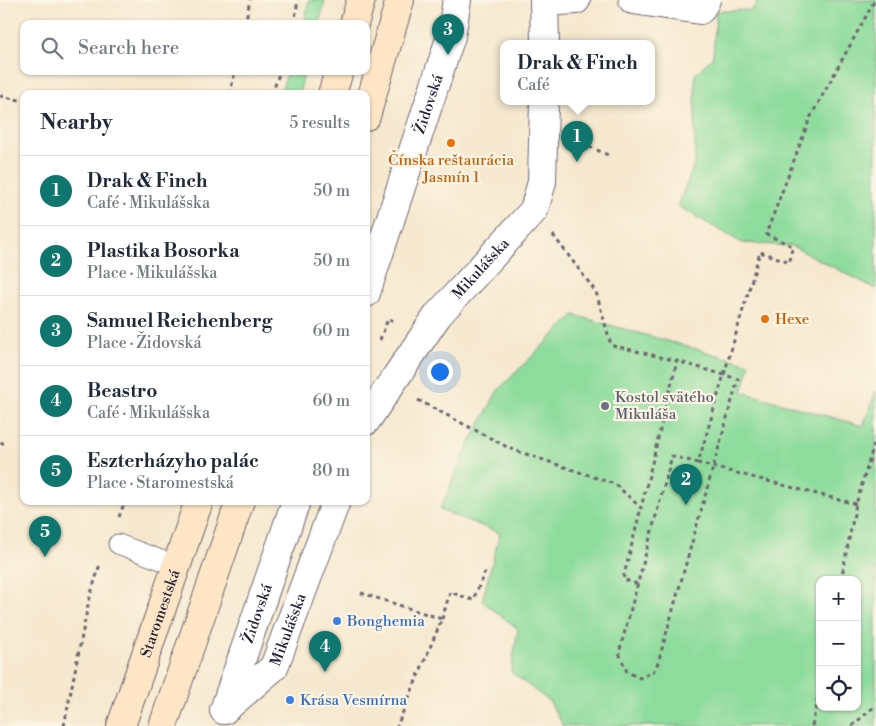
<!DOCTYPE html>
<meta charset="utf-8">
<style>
:root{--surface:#fff;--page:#f2f2f3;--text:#1f2937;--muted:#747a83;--line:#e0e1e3;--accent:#0f766e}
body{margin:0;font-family:"Libre Bodoni",serif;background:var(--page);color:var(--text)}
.controls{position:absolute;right:15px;bottom:15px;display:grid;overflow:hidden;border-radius:10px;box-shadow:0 1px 4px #0004}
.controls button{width:45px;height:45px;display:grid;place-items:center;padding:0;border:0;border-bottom:1px solid var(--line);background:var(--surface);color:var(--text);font:25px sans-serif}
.you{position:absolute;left:439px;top:371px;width:18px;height:18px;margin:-12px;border:4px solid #fff;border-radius:50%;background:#1a73e8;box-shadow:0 0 0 8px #1a73e833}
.badge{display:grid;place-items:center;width:32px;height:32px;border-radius:50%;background:var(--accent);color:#fff;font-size:16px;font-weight:700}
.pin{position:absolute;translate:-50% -41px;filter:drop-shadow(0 1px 2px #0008)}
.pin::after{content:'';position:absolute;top:26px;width:18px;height:15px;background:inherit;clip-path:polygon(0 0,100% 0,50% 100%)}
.popup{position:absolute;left:500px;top:40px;width:155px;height:65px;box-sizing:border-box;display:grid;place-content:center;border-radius:10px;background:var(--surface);filter:drop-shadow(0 1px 4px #0005);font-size:16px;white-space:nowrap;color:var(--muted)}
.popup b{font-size:19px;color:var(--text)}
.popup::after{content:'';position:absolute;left:50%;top:100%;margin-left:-10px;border:10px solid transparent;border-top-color:var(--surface)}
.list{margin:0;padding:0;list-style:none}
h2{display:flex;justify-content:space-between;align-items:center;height:65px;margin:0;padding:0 20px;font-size:21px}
h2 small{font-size:16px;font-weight:400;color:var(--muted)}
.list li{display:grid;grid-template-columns:32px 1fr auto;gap:15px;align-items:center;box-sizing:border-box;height:70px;padding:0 20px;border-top:1px solid var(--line)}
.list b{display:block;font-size:19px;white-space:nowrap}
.list p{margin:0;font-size:16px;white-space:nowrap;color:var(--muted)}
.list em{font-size:16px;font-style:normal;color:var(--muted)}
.icon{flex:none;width:28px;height:28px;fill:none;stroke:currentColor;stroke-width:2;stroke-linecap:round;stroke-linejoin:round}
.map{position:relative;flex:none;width:876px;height:726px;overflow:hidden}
.search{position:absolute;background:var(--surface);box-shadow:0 1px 4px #0004;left:20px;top:20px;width:350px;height:55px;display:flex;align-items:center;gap:12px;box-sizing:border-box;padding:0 18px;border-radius:10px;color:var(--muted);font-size:19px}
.panel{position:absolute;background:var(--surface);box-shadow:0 1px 4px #0004;left:20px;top:90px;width:350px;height:415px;border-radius:10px}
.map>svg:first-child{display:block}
.green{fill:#8edc9b;stroke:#587f6b;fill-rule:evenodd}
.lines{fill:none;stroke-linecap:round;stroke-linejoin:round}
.service-casing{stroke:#6c676f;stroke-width:21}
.pedestrian-casing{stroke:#6c676f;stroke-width:30}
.secondary-casing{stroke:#6c676f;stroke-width:30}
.path{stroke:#6c676f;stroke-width:3;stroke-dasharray:4 4;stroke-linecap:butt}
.service{stroke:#fff;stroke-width:19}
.pedestrian{stroke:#fff;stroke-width:28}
.secondary{stroke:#fde5c5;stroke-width:28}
.food-dot{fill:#e8710a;stroke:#fcf5e5;stroke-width:2}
.worship-dot{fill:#6b7280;stroke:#fcf5e5;stroke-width:2}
.shop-dot{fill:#3f7fe0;stroke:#fcf5e5;stroke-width:2}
.labels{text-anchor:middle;stroke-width:4.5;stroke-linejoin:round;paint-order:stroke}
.street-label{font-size:15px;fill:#22223b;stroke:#fcf5e5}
.food-label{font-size:15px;fill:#c56008;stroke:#fcf5e5}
.worship-label{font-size:15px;fill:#5b616d;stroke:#fcf5e5;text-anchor:start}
.shop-label{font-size:15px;fill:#366cbe;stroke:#fcf5e5;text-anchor:start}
</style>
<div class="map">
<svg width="876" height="726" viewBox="0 0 876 726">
<rect width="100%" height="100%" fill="#fcf5e5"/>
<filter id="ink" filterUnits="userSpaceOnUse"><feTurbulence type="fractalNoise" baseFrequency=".02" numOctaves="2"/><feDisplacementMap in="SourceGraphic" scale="10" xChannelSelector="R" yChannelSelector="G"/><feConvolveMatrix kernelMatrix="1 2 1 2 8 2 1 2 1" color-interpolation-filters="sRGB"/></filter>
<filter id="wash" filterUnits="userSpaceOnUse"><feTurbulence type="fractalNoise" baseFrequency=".0096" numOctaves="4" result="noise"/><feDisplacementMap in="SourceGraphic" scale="20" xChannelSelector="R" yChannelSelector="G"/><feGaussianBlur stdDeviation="1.12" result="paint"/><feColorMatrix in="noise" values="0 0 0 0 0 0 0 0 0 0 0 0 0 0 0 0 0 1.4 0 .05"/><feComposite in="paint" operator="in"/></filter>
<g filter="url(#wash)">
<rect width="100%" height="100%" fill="#f6e8cf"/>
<path class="green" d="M 309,0 L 325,0 L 319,24 L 304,24 Z
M 758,0 L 876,0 L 876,289 L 792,246 L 742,243 L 678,206 L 695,162 L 695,74 L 713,57 L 716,11 L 752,10 Z
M 288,71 L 305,71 L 299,94 L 280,94 Z
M 574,315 L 750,364 L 742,392 L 863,426 L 876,390 L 876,726 L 563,726 L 550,702 L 511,672 L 518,629 L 482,601 L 500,533 L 440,510 L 463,456 L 498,390 ZM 820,580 L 857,580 L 857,707 L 820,707 Z"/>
</g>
<g filter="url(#ink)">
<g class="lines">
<g class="service-casing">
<path id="service" d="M 118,544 L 177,566"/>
</g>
<g class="pedestrian-casing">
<g id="pedestrian">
<path d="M 544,0 L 545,43"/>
<path d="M 633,0 L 700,10 L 706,0"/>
<path d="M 544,2 L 576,0"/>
<path id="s1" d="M 366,293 L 451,36 L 457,0"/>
<path id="s2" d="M 366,421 L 438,315 L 534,210 L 542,182 L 544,101"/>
<path id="s3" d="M 224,710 L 274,667 L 336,501"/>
<path id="s4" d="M 224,710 L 296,501"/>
</g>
</g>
<g class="secondary-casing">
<g id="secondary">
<path d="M 354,24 L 361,0"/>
<path d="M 332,94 L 339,71"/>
<path d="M 366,116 L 400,0"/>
<path id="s5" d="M 121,726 L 199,501"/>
<path d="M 163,726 L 240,501"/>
</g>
</g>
<path class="path" d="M 245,24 L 250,0
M 294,24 L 298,0
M 230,94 L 235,71
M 272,94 L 280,71
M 0,96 L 24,101
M 575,140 L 608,155
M 553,235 L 596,292 L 611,345 L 677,361 L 738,379 L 658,663 L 653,672 L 640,678 L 627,672 L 619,653 L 672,456 L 698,463
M 380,340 L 388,319 L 395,321
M 418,400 L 511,449 L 615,484 L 641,508 L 677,361
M 0,443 L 6,443
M 856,504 L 698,463 L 760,252 L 790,262 L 792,246 L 766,234 L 810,118 L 875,0
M 119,517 L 125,501
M 841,580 L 856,504 L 876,438
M 637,584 L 623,579 L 641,508
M 361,593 L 442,619 L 397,726
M 442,619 L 450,592 L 473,600 L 485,572
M 64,726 L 89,600 L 100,564
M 812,726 L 820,687
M 852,726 L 876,705"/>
<use href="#service" class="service"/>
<use href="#pedestrian" class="pedestrian"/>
<use href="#secondary" class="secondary"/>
</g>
</g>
<g class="food-dot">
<circle cx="451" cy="143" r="5"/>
<circle cx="765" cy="319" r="5"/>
</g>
<circle class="worship-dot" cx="605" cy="406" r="5"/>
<g class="shop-dot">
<circle cx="337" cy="621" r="5"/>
<circle cx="290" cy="700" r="5"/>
</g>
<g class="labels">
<g class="street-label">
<text dy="5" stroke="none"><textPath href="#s1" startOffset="199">Židovská</textPath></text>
<text dy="5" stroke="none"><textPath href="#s2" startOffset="191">Mikulášska</textPath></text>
<text dy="5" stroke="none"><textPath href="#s5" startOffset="119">Staromestská</textPath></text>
<text dy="5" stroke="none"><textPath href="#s4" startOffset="102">Židovská</textPath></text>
<text dy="5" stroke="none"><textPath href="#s3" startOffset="106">Mikulášska</textPath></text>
</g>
<g class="food-label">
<text x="451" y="165">Čínska reštaurácia<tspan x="451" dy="17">Jasmín 1</tspan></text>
<text x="775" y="324" text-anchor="start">Hexe</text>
</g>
<g class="worship-label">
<text x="615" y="402">Kostol svätého<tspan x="615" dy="17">Mikuláša</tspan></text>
</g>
<g class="shop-label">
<text x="347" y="626">Bonghemia</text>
<text x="300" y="705">Krása Vesmírna</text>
</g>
</g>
</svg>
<div class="controls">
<button>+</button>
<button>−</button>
<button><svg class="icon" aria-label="locate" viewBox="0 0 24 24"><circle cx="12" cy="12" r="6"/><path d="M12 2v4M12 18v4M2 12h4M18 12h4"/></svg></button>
</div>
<div class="you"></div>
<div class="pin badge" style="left:577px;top:162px">1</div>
<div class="popup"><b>Drak &amp; Finch</b>Café</div>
<div class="pin badge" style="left:686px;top:505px">2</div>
<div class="pin badge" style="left:448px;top:55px">3</div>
<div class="pin badge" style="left:325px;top:672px">4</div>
<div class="pin badge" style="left:45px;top:557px">5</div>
<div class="search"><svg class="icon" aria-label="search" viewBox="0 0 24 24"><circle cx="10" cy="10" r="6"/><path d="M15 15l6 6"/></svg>Search here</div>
<section class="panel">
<h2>Nearby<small>5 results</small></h2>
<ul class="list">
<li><span class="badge">1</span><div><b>Drak &amp; Finch</b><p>Café · Mikulášska</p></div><em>50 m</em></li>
<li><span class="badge">2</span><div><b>Plastika Bosorka</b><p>Place · Mikulášska</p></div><em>50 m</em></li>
<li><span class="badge">3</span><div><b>Samuel Reichenberg</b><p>Place · Židovská</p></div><em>60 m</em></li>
<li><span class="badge">4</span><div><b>Beastro</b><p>Café · Mikulášska</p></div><em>60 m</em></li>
<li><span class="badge">5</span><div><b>Eszterházyho palác</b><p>Place · Staromestská</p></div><em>80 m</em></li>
</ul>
</section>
</div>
